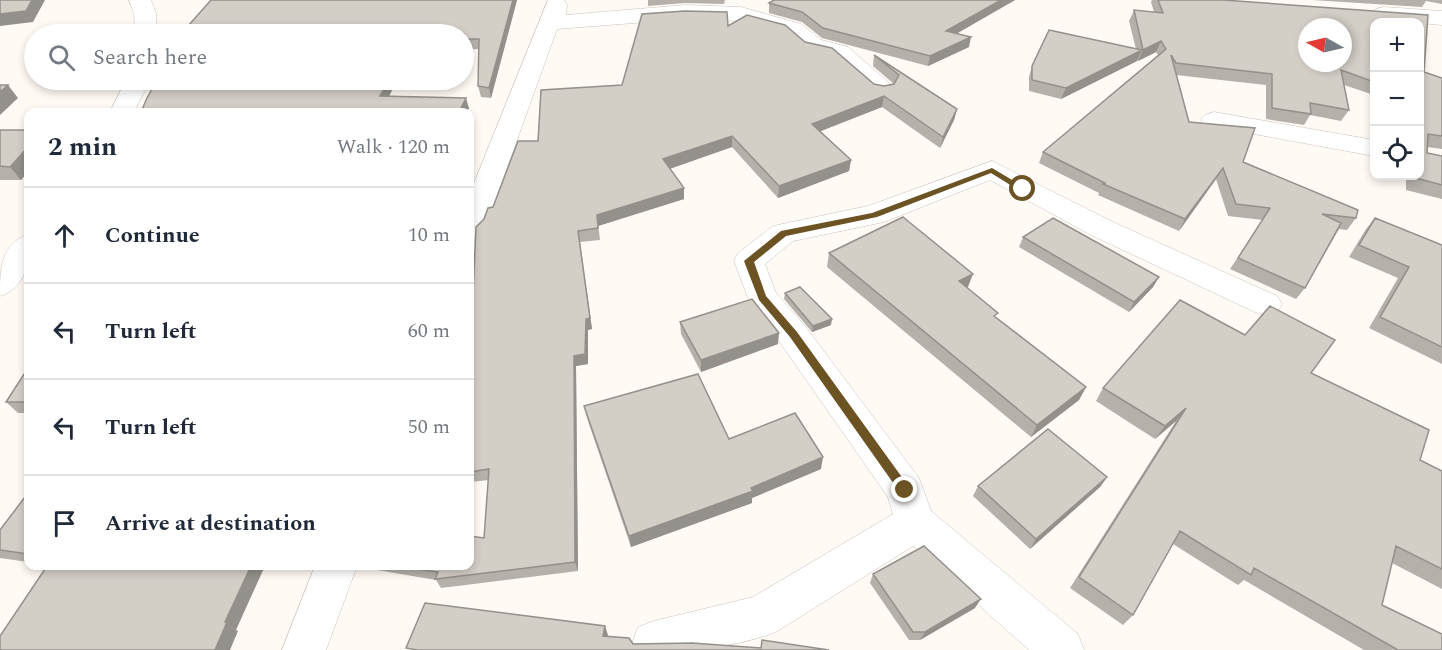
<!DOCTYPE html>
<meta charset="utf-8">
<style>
:root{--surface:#fff;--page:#f6f6f7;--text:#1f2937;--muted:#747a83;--line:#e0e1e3}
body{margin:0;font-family:Spectral,serif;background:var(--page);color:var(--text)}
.controls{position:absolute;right:18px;top:18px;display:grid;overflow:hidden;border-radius:12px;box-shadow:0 3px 9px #0003}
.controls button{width:54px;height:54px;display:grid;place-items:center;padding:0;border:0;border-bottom:2px solid var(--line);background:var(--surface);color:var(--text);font:30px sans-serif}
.compass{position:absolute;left:1298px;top:18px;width:54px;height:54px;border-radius:50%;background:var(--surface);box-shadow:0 3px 9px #0003;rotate:278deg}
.stop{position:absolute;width:18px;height:18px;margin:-14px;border:4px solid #6b5324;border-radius:50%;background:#fff}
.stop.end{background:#6b5324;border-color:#fff;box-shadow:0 2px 6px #0008}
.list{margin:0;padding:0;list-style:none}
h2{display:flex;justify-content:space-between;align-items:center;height:78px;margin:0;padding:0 24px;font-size:26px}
h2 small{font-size:20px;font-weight:400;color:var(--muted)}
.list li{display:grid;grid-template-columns:39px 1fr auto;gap:18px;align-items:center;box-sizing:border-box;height:96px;padding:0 24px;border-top:2px solid var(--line)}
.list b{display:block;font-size:22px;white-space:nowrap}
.list em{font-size:20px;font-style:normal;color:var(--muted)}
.icon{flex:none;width:33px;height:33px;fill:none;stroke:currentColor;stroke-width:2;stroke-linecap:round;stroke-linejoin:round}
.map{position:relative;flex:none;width:1442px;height:650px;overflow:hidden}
.search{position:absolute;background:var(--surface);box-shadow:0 3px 9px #0003;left:24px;top:24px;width:450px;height:66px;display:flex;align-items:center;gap:15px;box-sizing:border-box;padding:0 21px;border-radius:33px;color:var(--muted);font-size:22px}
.panel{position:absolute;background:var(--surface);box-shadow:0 3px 9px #0003;left:24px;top:108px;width:450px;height:462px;border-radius:12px}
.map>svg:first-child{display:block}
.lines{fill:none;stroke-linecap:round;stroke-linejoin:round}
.minor-casing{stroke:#c8c3bc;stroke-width:1}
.minor{fill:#fff;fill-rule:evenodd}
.wall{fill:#b5b1aa;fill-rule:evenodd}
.shaded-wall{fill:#94908b}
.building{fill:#d3cec6;stroke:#94908b;stroke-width:1.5;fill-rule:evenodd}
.route{fill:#6b5324}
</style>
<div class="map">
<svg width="1442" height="650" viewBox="0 0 1442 650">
<rect width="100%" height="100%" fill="#fffaf4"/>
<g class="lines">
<g class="minor-casing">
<path id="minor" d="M 129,0 L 151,0 L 156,13 L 157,34 L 135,34 L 134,13 Z
M 548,0 L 564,0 L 567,5 L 566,15 L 685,5 L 741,7 L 801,24 L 821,40 L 848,47 L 895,88 L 892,93 L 883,95 L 874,93 L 832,57 L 805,50 L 785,34 L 740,21 L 685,19 L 557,29 L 485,229 L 480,236 L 470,239 L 470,193 Z
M 1384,7 L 1442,11 L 1442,25 L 1376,19 L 1373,14 L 1376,9 Z
M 126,80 L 150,80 L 134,112 L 110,112 Z
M 1214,112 L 1374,140 L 1374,156 L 1205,125 L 1201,120 L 1205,115 Z
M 992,161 L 1113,222 L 1277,296 L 1282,304 L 1277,312 L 1266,316 L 1255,312 L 1093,236 L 990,180 L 884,222 L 793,241 L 765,264 L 776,293 L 805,326 L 919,478 L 931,511 L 1078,634 L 1084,650 L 1029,650 L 913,546 L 776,632 C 727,650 686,650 635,650 L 632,643 L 638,627 L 654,621 L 753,597 L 893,514 L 888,497 L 781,344 L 751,306 L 734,261 L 738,253 L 773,226 L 868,206 Z
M 28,235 C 31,258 27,288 0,296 C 0,271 0,243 28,235 Z
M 315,566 L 357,566 L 326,650 L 282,650 Z"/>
</g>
<use href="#minor" class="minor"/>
</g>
<path class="wall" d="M 211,0 L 517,0 L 491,98 L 481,97 L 478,86 L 479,49 L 464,50 L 464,34 Z
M 648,0 L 725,0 L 724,4 L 685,3 L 648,6 Z
M 774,0 L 1015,0 L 957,33 L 969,47 L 928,66 L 822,38 L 802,22 L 769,13 L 769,3 Z
M 1152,0 L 1224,0 L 1428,15 L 1424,72 L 1442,78 L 1442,149 L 1427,147 L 1427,153 L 1442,156 L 1442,199 L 1406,190 L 1406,176 L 1419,176 L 1419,22 L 1374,22 L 1374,95 L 1344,85 L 1349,110 L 1341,121 L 1310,115 L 1304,125 L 1266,119 L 1266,85 L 1176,75 L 1189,122 L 1255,128 L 1243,162 L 1358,210 L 1356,218 L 1347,230 L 1339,229 L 1305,288 L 1296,299 L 1230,269 L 1263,220 L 1228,216 L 1216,179 L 1179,231 L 1098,195 L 1099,193 L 1039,163 L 1043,152 L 1158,55 L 1156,52 L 1138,61 L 1138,59 L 1137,61 L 1061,99 L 1029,91 L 1029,77 L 1032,66 L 1049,30 L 1136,49 L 1129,21 L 1134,10 L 1154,12 L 1151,2 ZM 1307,27 L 1343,27 L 1343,63 L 1307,63 Z
M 1312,0 L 1442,0 L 1442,4 L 1426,1 L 1422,7 Z
M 728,26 L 805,42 L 874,84 L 884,86 L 894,84 L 873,66 L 874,55 L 957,109 L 954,120 L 940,148 L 882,107 L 820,131 L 851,160 L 849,171 L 778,198 L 732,147 L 670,168 L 684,199 L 598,226 L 600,240 L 580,242 L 592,329 L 588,330 L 588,364 L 576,366 L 578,571 L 441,588 L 436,580 L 359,567 L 358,566 L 470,566 L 484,538 L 489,480 L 470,482 L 470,339 L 471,339 L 484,219 L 538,141 L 622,85 Z
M 0,130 L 28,130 L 28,172 L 21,180 L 0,180 Z
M 1375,218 L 1442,245 L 1442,364 L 1369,328 L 1398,278 L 1349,257 L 1366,229 Z
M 1023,237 L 1159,277 L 1153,287 L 1129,312 L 1019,247 Z
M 829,253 L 968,287 L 967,288 L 996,318 L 1086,387 L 1079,400 L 1031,437 L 827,267 Z
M 785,293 L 831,325 L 812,332 L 784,299 Z
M 680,322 L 778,344 L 701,372 L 681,334 Z
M 28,368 L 28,413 L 18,413 L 6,402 Z
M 1311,373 L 1420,460 L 1442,471 L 1442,589 L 1392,563 L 1382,605 L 1442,650 L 1364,650 L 1244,580 L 1238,585 L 1173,544 L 1133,615 L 1123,625 L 1070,588 L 1176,421 L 1155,439 L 1096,401 L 1103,388 Z
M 584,406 L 729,439 L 821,469 L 752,498 L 752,503 L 631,547 L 587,418 Z
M 1107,477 L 1100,487 L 1030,549 L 973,496 L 978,486 Z
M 28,493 L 28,562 L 0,558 L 0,530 Z
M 873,574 L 975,608 L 920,640 L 909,640 L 870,583 Z"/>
<path class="shaded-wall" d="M 32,0 L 45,0 L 33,22 L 0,26 L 0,14 Z
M 513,0 L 517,0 L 491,98 L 489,88 Z
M 1001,0 L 1015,0 L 944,41 L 946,31 Z
M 971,37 L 969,47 L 928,66 L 930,56 Z
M 1161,41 L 1156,52 L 1138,61 L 1143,50 Z
M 1142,50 L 1137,61 L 1061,99 L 1066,88 Z
M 389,80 L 397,80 L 384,107 L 380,96 Z
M 8,85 L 18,98 L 0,115 L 0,92 Z
M 884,96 L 882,107 L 811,135 L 812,124 Z
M 466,98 L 469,108 L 467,112 L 459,112 Z
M 957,109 L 954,120 L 940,148 L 943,137 Z
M 732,136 L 732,147 L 664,171 L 663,159 Z
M 28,147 L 28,172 L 21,180 L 10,167 Z
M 851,160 L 849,171 L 778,198 L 779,186 Z
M 1223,168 L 1216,179 L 1179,231 L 1185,219 Z
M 684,188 L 684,199 L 598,226 L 600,240 L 597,215 Z
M 578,231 L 592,329 L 588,330 L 588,364 L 576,366 L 578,571 L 575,562 L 574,356 Z
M 973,274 L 968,287 L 955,295 L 959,281 Z
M 1159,277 L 1153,287 L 1129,312 L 1134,302 Z
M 832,319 L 831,325 L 812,332 L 813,326 Z
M 779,333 L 778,344 L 701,372 L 701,360 Z
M 1086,387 L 1079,400 L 1031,437 L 1037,425 Z
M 1186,408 L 1176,421 L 1155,439 L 1165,426 Z
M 823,457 L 821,469 L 752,498 L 752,503 L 631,547 L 629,536 L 751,488 Z
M 1107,477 L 1100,487 L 1030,549 L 1036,539 Z
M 251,566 L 265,566 L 236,630 L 238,631 L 230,650 L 215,650 L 225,622 Z
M 981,599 L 975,608 L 920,640 L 925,632 Z
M 605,626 L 608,635 L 605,645 L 603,636 Z"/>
<path class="building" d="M 0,0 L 32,0 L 26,11 L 0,14 Z
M 211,0 L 513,0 L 489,88 L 478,86 L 479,39 L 464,39 L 464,34 L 181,34 Z
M 774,0 L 1001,0 L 946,31 L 971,37 L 930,56 L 823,28 L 802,12 L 769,3 Z
M 1158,0 L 1224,0 L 1428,15 L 1424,72 L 1442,78 L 1442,136 L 1428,134 L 1427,153 L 1442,156 L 1442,185 L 1416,178 L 1415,176 L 1419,176 L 1419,22 L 1374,22 L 1374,82 L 1341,70 L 1349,110 L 1310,103 L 1311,114 L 1272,108 L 1272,74 L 1176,63 L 1171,55 L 1189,122 L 1255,128 L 1243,162 L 1358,210 L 1356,218 L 1322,214 L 1341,223 L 1305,288 L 1238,258 L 1270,208 L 1236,204 L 1223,168 L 1185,219 L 1103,184 L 1105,183 L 1043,152 L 1166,49 L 1161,41 L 1143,50 L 1134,10 L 1163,13 ZM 1307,27 L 1343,27 L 1343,63 L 1307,63 Z
M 685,11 L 727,12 L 728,26 L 747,15 L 785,25 L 805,42 L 832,48 L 874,84 L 884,86 L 894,84 L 899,75 L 874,55 L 957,109 L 943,137 L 884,96 L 812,124 L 851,160 L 779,186 L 732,136 L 663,159 L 684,188 L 597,215 L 598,228 L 578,231 L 590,318 L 586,319 L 585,354 L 574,356 L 575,562 L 435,579 L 438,572 L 398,566 L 470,566 L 470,536 L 484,538 L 489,469 L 470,472 L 470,339 L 471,339 L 476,227 L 484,219 L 488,208 L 493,207 L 518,141 L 538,141 L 541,90 L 622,85 L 642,14 Z
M 1049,30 L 1142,50 L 1066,88 L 1032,80 L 1032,66 Z
M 157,80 L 389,80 L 380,96 L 466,98 L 459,112 L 141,112 L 147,98 Z
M 0,85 L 8,85 L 0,92 Z
M 0,130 L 28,130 L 28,147 L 10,167 L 0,166 Z
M 903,217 L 973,274 L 959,281 L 998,313 L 994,316 L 1086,387 L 1037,425 L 829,253 Z
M 1053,218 L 1159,277 L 1134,302 L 1023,237 Z
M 1375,218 L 1442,245 L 1442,347 L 1380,317 L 1409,267 L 1359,245 Z
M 800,287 L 832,319 L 813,326 L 785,293 Z
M 752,299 L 779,333 L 701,360 L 680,322 Z
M 1180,300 L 1245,335 L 1270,306 L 1335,340 L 1311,373 L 1429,430 L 1420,460 L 1442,471 L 1442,569 L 1396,546 L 1382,605 L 1442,634 L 1442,650 L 1398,650 L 1254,568 L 1251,575 L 1180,531 L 1133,615 L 1079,577 L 1186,408 L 1165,426 L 1103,388 Z
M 28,368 L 28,402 L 6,402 Z
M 698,374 L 729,439 L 795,413 L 823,457 L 751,488 L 753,491 L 629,536 L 584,406 Z
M 1048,429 L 1107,477 L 1036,539 L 978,486 Z
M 28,493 L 28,554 L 0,550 L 0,530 Z
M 924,546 L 981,599 L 925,632 L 913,632 L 873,574 Z
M 47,566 L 251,566 L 225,622 L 227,622 L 215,650 L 0,650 L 0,636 Z
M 425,603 L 605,626 L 603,636 L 629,638 L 633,644 L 692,643 L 761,648 L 762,640 L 829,650 L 417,650 L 406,648 Z"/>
<path class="route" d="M 992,168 L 1027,189 L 1020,191 L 991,173 L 877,217 L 786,236 L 754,262 L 766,296 L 797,332 L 909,487 L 911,490 L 905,495 L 901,494 L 790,337 L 759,300 L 744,261 L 781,231 L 872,213 Z"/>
</svg>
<div class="controls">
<button>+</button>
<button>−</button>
<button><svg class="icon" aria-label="locate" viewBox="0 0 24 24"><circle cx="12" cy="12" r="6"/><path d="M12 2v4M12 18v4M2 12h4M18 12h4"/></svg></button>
</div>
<svg class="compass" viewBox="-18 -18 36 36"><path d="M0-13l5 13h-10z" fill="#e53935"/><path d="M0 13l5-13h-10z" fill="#747a83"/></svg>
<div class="stop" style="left:1023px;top:189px"></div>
<div class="stop end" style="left:905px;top:490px"></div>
<div class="search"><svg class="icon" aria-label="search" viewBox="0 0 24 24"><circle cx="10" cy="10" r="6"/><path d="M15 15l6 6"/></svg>Search here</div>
<section class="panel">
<h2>2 min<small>Walk · 120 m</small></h2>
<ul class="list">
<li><svg class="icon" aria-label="ahead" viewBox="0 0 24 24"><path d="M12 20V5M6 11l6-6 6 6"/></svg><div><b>Continue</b></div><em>10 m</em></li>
<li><svg class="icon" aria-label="left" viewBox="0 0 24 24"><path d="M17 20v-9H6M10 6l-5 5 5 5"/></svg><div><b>Turn left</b></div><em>60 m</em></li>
<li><svg class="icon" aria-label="left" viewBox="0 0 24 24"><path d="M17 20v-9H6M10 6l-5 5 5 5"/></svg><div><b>Turn left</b></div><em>50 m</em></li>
<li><svg class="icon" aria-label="arrive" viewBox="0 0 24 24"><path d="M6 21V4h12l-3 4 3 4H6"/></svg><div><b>Arrive at destination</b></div></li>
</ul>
</section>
</div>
